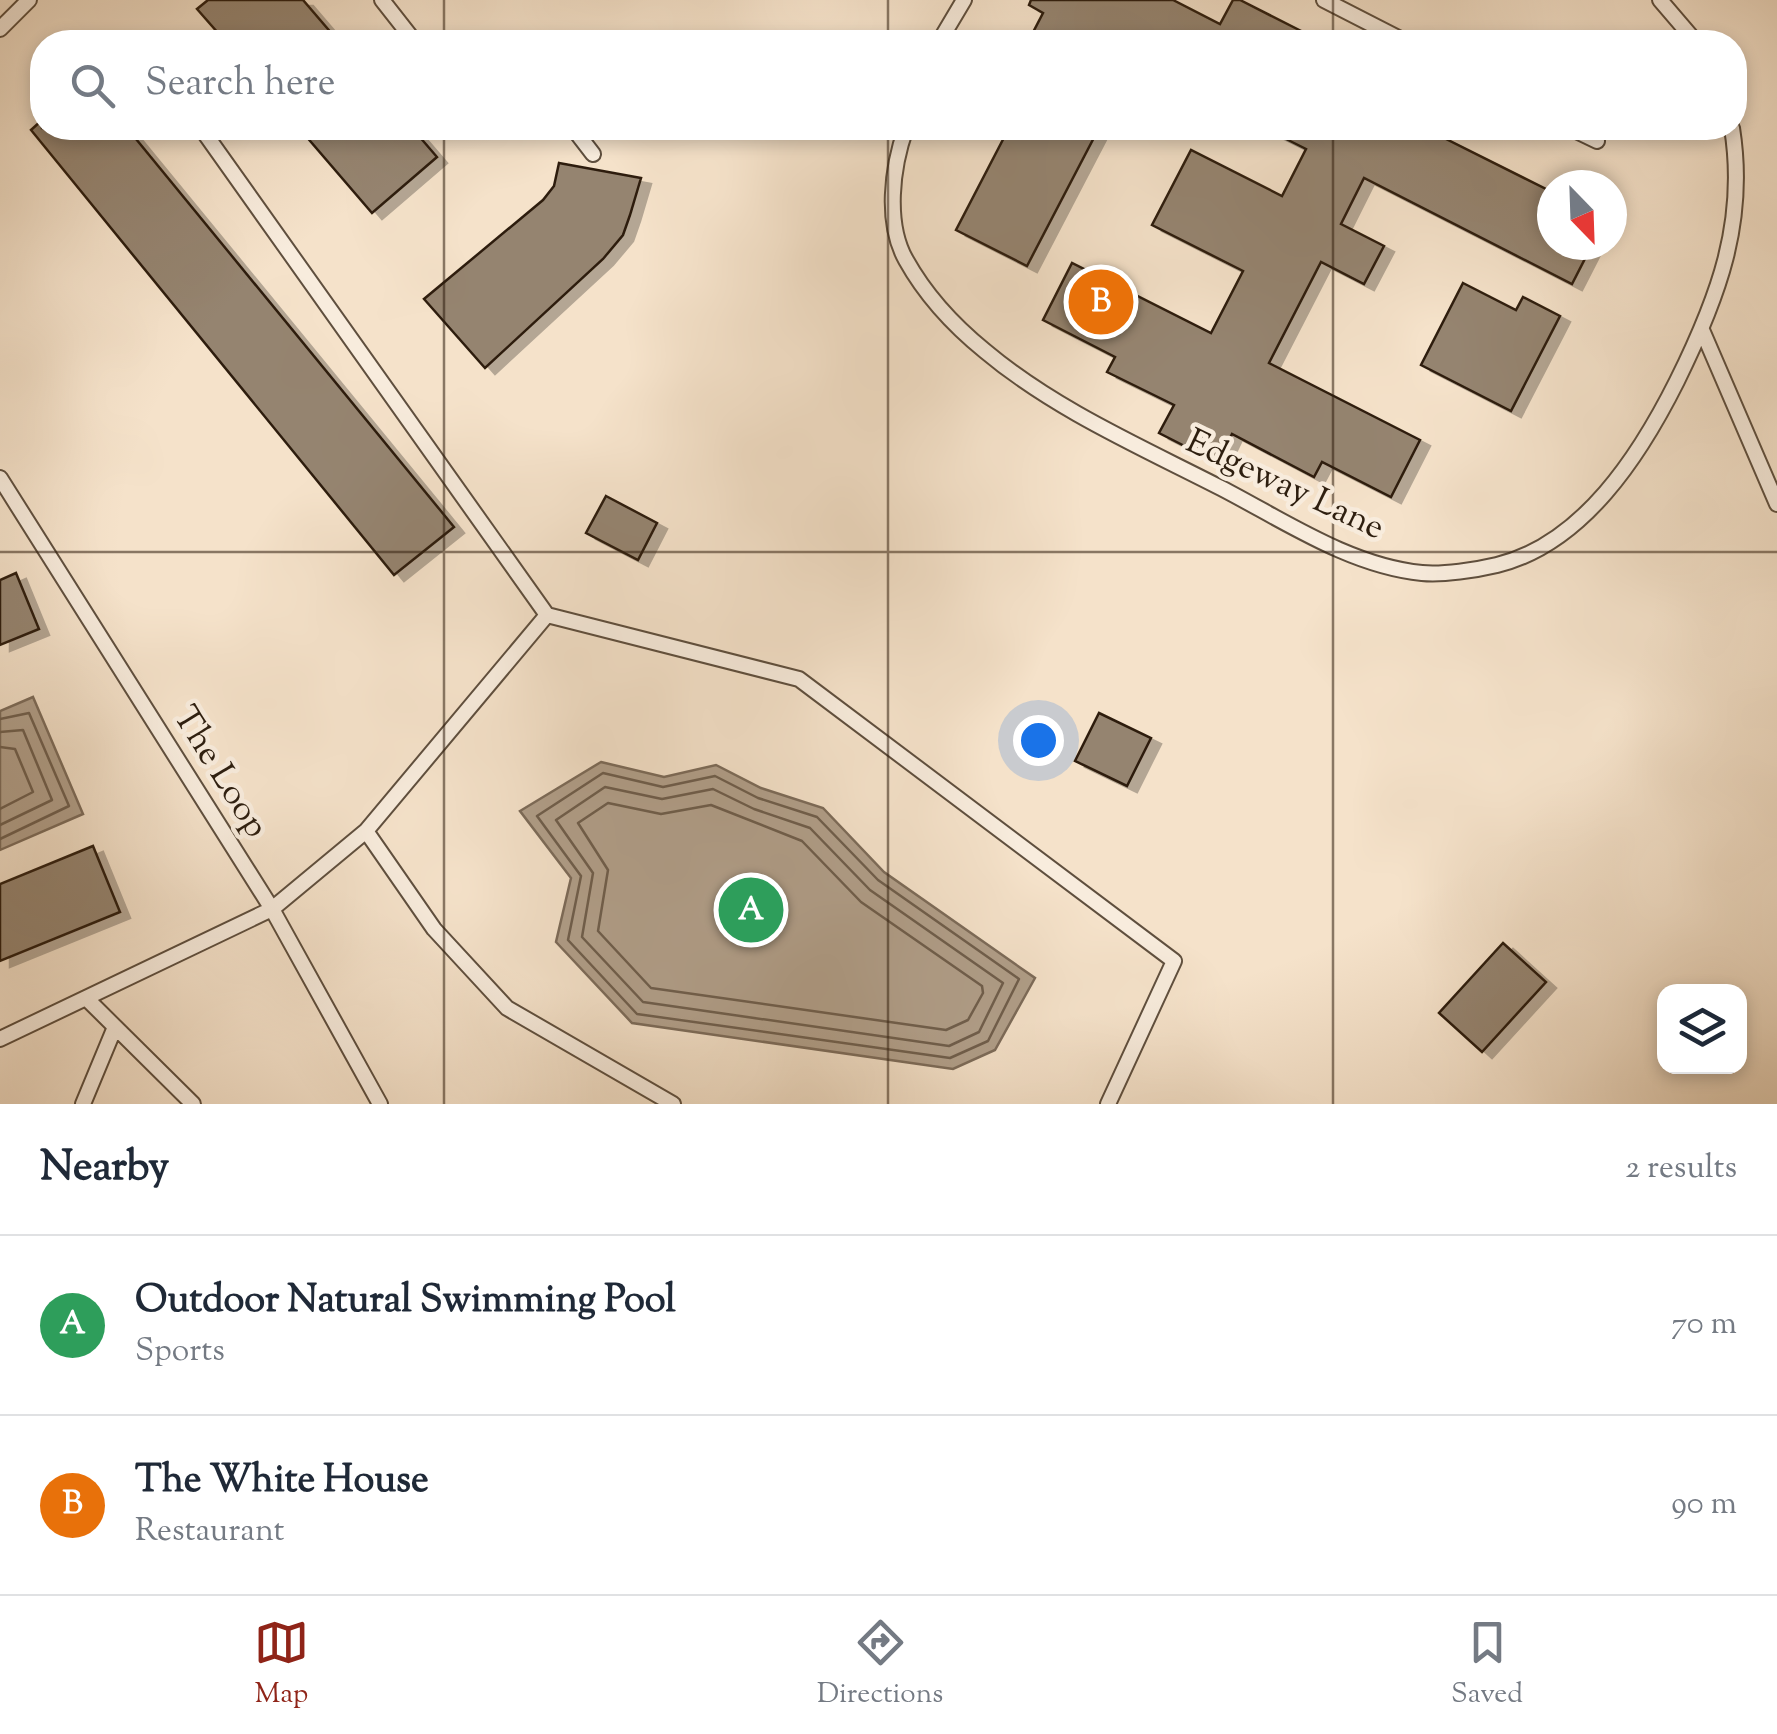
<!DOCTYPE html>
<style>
:root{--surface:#fff;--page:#f2f2f3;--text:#1f2937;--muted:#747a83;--line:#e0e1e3;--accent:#8f2418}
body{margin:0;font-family:"Sorts Mill Goudy",serif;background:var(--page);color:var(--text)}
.controls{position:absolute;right:30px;bottom:30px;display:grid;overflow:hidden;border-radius:20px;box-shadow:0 5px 15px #0003}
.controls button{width:90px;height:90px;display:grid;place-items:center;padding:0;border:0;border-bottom:2px solid var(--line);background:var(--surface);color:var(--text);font:50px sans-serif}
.compass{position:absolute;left:1537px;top:170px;width:90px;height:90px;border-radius:50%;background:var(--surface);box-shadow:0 5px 15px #0003;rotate:157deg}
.you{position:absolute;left:1038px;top:740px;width:35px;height:35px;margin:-25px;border:8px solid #fff;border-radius:50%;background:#1a73e8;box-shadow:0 0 0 15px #1a73e833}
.badge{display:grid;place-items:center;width:65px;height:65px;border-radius:50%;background:var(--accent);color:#fff;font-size:32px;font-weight:700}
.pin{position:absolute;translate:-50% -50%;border:5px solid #fff;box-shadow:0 2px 10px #0006}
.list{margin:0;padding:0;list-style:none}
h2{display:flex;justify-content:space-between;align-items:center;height:130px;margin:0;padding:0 40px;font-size:42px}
h2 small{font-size:32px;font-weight:400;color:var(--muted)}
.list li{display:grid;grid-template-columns:65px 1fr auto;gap:30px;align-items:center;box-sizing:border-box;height:180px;padding:0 40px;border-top:2px solid var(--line)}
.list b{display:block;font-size:38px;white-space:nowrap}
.list p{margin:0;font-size:32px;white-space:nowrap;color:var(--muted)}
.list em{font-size:32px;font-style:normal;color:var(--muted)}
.icon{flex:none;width:55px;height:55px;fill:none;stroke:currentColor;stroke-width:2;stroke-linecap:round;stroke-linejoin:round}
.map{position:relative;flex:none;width:1777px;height:1104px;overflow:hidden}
.search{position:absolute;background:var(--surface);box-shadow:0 5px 15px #0003;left:30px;right:30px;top:30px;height:110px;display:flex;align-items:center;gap:25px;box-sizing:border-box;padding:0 35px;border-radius:40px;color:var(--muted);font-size:38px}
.sheet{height:490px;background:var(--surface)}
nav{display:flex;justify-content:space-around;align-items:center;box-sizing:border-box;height:140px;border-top:2px solid var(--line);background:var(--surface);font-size:28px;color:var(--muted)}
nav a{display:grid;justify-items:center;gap:5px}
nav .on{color:var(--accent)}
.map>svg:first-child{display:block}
.water{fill:#b19f8a;stroke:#7c6b59;stroke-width:2.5}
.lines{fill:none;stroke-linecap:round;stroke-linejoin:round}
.shore{stroke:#6f5e4c;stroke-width:2.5}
.building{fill:#958470;stroke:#2d1e0f;stroke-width:2.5;filter:url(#shadow)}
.service-casing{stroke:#5f4f3e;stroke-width:18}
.service{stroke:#f8ecdd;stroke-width:14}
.grid{fill:none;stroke:#2d1e0f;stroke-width:2.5;stroke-opacity:0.55}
.labels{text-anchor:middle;stroke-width:9;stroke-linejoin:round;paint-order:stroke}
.street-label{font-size:35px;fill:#2d1e0f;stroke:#f8ecdd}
</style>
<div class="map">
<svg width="1777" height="1104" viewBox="0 0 1777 1104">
<defs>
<filter id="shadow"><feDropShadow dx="10" dy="6" stdDeviation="0" flood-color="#0004"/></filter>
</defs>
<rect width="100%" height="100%" fill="#f5e2ca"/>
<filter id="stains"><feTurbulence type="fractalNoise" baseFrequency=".002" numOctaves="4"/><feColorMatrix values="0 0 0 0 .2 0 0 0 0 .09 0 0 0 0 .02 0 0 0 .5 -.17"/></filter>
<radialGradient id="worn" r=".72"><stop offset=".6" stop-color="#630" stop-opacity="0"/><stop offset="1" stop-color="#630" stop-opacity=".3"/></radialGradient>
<path class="water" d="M 33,697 L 83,814 L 0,850 L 0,711 Z
M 601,762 L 664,777 L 716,765 L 761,788 L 823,808 L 884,872 L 1035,978 L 995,1050 L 953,1069 L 632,1023 L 556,942 L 571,878 L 520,811 Z"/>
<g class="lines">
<path class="shore" d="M 0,719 L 29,713 L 69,806 L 0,839
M 0,732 L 23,730 L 52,800 L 0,825
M 0,747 L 15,749 L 33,792 L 0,809
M 603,773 L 663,787 L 715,776 L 758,798 L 817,817 L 878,880 L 1019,979 L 988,1041 L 950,1058 L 637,1014 L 568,940 L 581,876 L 537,816 Z
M 605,787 L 662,799 L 713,789 L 754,809 L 810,828 L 870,890 L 1003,983 L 979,1032 L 949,1046 L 643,1002 L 582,937 L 593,873 L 556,820 Z
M 608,803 L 661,814 L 711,805 L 802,841 L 861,902 L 982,986 L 983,993 L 968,1020 L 946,1030 L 651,988 L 598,931 L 608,870 L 578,823 Z"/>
</g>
<path class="building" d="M 208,0 L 303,0 L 339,42 L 226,42 L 197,9 Z
M 1031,0 L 1173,0 L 1220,24 L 1233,0 L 1240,0 L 1305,33 L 1300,42 L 1028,42 L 1043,13 L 1029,5 Z
M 42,120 L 42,128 L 127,128 L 454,527 L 394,575 L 31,130 Z
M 299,128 L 412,128 L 437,157 L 372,213 Z
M 1009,128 L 1099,128 L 1027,266 L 956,230 Z
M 1264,128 L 1424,128 L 1552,192 L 1552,245 L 1592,245 L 1572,284 L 1364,178 L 1341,224 L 1384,246 L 1364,284 L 1321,262 L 1269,363 L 1420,440 L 1391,497 L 1322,462 L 1314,477 L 1232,434 L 1218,463 L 1159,433 L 1174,405 L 1107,372 L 1115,357 L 1043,320 L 1072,263 L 1211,333 L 1243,271 L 1152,225 L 1191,150 L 1282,196 L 1306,149 Z
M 559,163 L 641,178 L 630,215 L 623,235 L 603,259 L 485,368 L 424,299 L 543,200 L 554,186 Z
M 1463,283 L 1516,310 L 1523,297 L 1560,316 L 1511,411 L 1421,365 Z
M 606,496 L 657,523 L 638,560 L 586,533 Z
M 16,573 L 39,629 L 0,645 L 0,580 Z
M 1099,713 L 1151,738 L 1127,786 L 1075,761 Z
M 93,846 L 120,912 L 0,961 L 0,884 Z
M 1503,943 L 1546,982 L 1482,1052 L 1439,1013 Z"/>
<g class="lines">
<g class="service-casing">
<path id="service" d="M 382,0 L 415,42
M 1324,0 L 1406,42
M 1660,0 L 1696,42
M 0,29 L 29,0
M 939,42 L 964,0
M 201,128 L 547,615 L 799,679 L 1174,961 L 1108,1104
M 573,128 L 593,154
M 906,128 C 892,167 885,223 906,260 C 926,296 953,325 985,351 C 1054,409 1141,447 1221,488 C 1283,520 1350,566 1422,573 C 1443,575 1476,570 1497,565 C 1583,544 1640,455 1677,381 C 1718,298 1747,222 1732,128
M 1570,128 L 1597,141
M 1702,330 L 1777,504
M 0,478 L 272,909 L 380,1104
M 366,831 L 434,929 L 507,1008 L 673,1104
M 86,998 L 193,1104
M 0,1039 L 272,909 L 366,831 L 547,615
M 83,1104 L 115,1027"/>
</g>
<use href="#service" class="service"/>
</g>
<path class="grid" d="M 444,0 L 444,42M 888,0 L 888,42M 1333,0 L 1333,42M 444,128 L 444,1104M 888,128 L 888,1104M 1333,128 L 1333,1104M 0,552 L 1777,552"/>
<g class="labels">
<g class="street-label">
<text transform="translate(1286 483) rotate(25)" y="12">Edgeway Lane</text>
<text transform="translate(222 771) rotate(58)" y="12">The Loop</text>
</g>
</g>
<rect width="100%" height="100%" filter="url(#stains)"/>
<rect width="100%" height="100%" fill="url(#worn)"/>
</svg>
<div class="controls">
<button><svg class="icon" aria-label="layers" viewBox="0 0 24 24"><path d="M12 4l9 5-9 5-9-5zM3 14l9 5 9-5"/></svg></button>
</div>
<svg class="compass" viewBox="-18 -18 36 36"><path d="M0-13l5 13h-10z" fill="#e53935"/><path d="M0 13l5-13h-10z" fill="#747a83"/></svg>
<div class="you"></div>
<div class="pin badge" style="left:751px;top:910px;background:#2e9e5b">A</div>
<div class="pin badge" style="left:1101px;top:302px;background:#e8710a">B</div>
<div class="search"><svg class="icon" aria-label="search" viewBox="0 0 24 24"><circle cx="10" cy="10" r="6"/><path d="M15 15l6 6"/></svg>Search here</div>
</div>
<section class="sheet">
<h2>Nearby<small>2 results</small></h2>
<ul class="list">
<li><span class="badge" style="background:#2e9e5b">A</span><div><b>Outdoor Natural Swimming Pool</b><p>Sports</p></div><em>70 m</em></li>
<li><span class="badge" style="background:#e8710a">B</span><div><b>The White House</b><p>Restaurant</p></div><em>90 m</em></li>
</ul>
</section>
<nav>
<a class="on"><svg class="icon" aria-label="map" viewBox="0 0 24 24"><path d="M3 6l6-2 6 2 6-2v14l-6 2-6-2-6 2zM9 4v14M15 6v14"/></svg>Map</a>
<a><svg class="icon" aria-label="directions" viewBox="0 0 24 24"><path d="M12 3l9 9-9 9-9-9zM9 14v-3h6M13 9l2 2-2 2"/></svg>Directions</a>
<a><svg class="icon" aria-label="saved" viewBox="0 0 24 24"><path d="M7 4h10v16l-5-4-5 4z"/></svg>Saved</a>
</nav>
